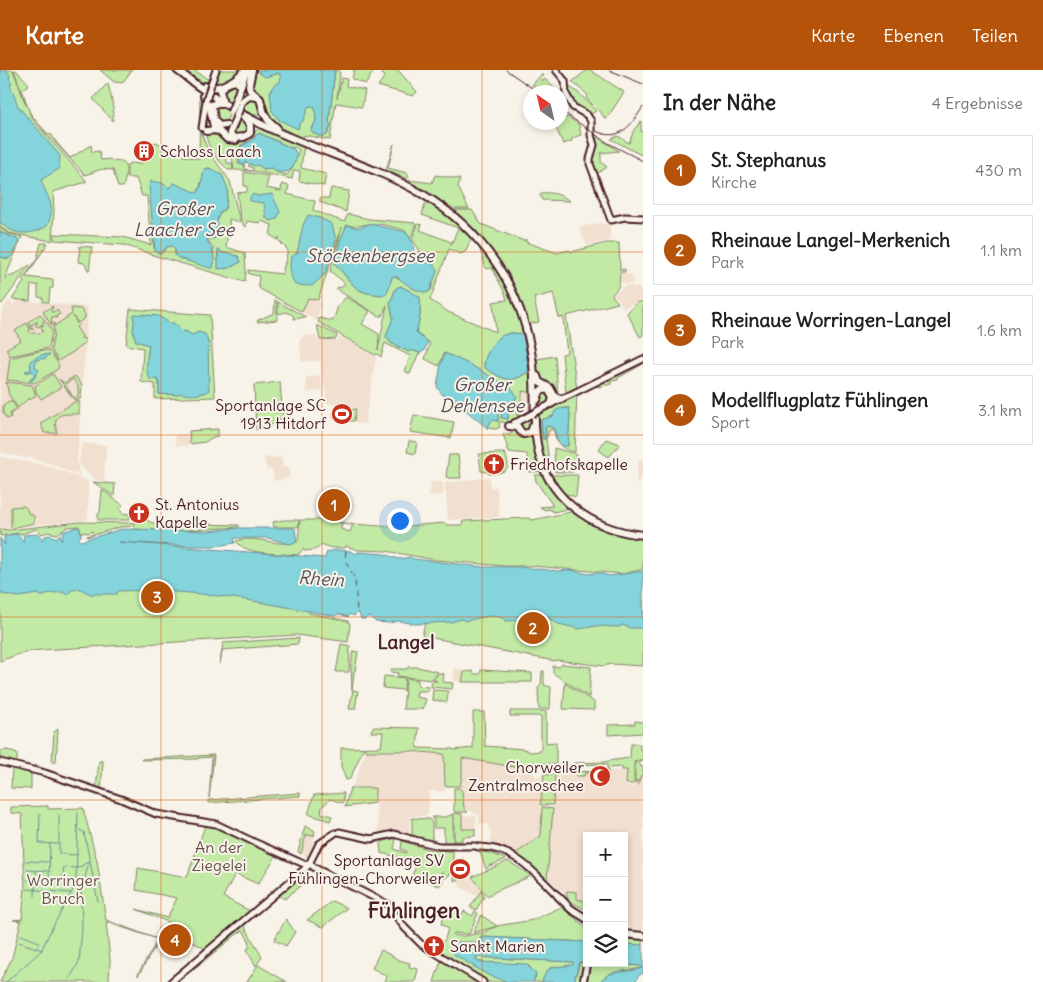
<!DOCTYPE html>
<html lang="de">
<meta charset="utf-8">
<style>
:root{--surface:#fff;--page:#f2f2f2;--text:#202124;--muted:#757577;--line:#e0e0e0;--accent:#b45309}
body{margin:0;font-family:Delius,sans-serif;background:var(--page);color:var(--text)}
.controls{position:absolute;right:15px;bottom:15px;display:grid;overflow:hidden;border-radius:0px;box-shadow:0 2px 8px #0003}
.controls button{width:45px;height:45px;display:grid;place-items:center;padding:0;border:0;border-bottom:1px solid var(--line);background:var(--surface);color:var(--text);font:25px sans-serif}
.compass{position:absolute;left:523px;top:15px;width:45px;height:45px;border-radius:50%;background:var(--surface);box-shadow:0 2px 8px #0003;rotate:326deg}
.you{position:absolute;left:399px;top:450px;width:18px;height:18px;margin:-12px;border:4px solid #fff;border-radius:50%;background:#1a73e8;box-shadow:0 0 0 8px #1a73e833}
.badge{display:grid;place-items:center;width:32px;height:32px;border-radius:50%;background:var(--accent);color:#fff;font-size:16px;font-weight:700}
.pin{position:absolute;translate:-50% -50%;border:2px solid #fff;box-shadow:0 1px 5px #0006}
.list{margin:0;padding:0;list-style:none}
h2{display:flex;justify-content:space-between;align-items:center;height:65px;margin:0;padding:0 20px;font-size:21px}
h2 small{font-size:16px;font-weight:400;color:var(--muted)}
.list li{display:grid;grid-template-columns:32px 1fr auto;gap:15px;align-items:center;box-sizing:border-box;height:70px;margin:0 10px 10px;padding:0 10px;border:1px solid var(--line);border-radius:0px}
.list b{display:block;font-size:19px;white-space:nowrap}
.list p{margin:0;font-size:16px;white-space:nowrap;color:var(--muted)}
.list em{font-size:16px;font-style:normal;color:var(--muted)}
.icon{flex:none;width:28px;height:28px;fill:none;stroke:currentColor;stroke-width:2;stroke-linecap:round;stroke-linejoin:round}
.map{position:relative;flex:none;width:643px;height:912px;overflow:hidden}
header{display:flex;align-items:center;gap:30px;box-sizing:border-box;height:70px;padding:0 25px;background:var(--accent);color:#fff}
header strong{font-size:24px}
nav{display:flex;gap:28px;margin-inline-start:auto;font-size:18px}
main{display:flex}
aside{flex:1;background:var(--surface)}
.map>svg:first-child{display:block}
.built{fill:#f1dfd0}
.green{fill:#c2eaa5;stroke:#868468;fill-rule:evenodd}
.water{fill:#84d5db;stroke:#6d8c95}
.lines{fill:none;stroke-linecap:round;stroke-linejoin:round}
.stream{stroke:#6d8c95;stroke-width:1}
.ferry{stroke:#584c57;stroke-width:1;stroke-dasharray:6 5;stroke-linecap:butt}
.major-casing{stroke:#4a1f2b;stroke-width:9}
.highway-casing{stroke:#4a1f2b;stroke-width:10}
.major{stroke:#f7f3e8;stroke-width:5}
.highway{stroke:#f7f3e8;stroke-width:6}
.rail{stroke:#4a1f2b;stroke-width:1}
.major-bridge-casing{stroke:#4a1f2b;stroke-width:9;stroke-linecap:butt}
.highway-bridge-casing{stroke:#4a1f2b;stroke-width:10;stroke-linecap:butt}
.major-bridge{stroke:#f7f3e8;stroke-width:5}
.highway-bridge{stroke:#f7f3e8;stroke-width:6}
.grid{fill:none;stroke:#e8590c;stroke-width:1;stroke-opacity:0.55}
.labels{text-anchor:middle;stroke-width:4;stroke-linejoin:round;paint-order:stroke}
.poi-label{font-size:16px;fill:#4a1f2b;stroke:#f7f3e8;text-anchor:start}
.park-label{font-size:16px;fill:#68524a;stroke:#f7f3e8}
.water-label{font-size:18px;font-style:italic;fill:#584c57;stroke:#f7f3e8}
.quarter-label{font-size:19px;font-weight:bold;fill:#4a1f2b;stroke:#f7f3e8}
.district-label{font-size:21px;font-weight:bold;fill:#4a1f2b;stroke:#f7f3e8}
</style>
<header>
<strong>Karte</strong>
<nav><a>Karte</a><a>Ebenen</a><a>Teilen</a></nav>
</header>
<main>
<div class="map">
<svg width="643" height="912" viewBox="0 0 643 912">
<rect width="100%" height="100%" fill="#f7f3e8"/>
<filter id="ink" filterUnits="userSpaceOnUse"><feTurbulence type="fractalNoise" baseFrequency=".02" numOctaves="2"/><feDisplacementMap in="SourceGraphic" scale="10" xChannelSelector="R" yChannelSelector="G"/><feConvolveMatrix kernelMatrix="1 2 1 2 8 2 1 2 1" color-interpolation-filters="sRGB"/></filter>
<g filter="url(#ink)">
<path class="built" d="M 610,152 L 610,170 L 587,176 L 579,157 L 602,153 L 602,155 Z
M 621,202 L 630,204 L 633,209 L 631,214 L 621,213 Z
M 627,215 L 639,218 L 643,224 L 643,229 L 624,238 L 614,224 Z
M 308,228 L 321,232 L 316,251 L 302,242 Z
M 9,230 L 13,235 L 18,230 L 88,237 L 77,391 L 80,406 L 51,394 L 34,390 L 34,388 L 30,387 L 29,389 L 0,382 L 0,254 L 3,240 Z
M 316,265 L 318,271 L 338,270 L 340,266 L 376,287 L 365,354 L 355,353 L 357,339 L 326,333 L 326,323 L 321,301 L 321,291 L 301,291 L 300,269 L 304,266 Z
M 320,306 L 323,321 L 307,322 L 306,307 Z
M 525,320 L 532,323 L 532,340 L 517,346 L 516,341 L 523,325 L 522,321 Z
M 189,364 L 189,375 L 176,376 L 175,365 Z
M 82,373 L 106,375 L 104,411 L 95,410 L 79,395 Z
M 0,387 L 49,396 L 88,411 L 88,450 L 33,455 L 8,458 L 0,457 Z
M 269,387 L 269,388 L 281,387 L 284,398 L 289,397 L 290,407 L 274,411 L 272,399 L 267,400 L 264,388 Z
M 640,390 L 643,390 L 643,406 L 640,405 L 639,414 L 636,413 L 638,394 Z
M 490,407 L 490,417 L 497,417 L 499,447 L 448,450 L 445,413 Z
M 431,412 L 441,412 L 443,413 L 443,425 L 429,426 Z
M 454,599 L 462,599 L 461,601 L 464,602 L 462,612 L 454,611 Z
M 366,681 L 445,684 L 445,721 L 429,721 L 428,743 L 424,746 L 410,746 L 409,763 L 392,762 L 379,765 L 375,719 L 352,718 Z
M 462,688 L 532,700 L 536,707 L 543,708 L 539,737 L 542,738 L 541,767 L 515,784 L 491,774 L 491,761 L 489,760 L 488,754 L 478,754 L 480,746 L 464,738 L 463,724 L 459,718 L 462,705 Z
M 643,697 L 643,861 L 631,859 L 624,856 L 624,766 L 587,766 L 587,840 L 569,831 L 566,824 L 547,809 L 555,703 L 627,700 L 625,716 L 634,717 L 636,710 L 639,710 Z
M 475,745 L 476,747 L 475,759 L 462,759 L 462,746 Z
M 306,765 L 314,766 L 313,771 L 316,773 L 310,789 L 301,784 Z
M 470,807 L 481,821 L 477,827 L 461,817 L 458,811 Z"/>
<path class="green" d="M 0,0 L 13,0 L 26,35 L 14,0 L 16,0 L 29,14 L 22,20 L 30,43 L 36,51 L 48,64 L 51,64 L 57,73 L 70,88 L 91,75 L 92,82 L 99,81 L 101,90 L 110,89 L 112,91 L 123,92 C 129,99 125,109 123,117 L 118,117 L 113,100 L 102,99 L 85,105 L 44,61 L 29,42 L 36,54 L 86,110 L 86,112 L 53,122 L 54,141 L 52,171 L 9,163 L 0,157 Z
M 100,0 L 132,0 L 122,13 L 114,12 Z
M 183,0 L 194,0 L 209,10 L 213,0 L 214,0 L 209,16 Z
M 219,0 L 244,0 L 241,4 L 212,18 Z
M 255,0 L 259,0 L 259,3 L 270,6 L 279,3 L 282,10 L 270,23 L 298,59 L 299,54 L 309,36 L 315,37 L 316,51 L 311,58 L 320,66 L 327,65 L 331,55 L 329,52 L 335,0 L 339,0 L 340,6 L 337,28 L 342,8 L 347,9 L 346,16 L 365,20 L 362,37 L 336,33 L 330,70 L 304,65 L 303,69 L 274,54 L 252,19 L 250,14 Z
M 354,0 L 374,0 L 366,14 L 352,9 Z
M 379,0 L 398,0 L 417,22 L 413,26 L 378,16 L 385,6 L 382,4 L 383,1 Z
M 587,0 L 590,0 L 624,22 L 606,50 L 600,41 L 598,40 L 586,28 L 588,25 L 572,12 Z
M 243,4 L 234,34 L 221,26 L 224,15 L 220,26 L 210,20 Z
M 542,4 L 544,6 L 541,9 L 543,11 L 545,9 L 558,22 L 542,22 L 532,15 Z
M 108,13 L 113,36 L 113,51 L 93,29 Z
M 567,15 L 580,24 L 596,41 L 589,45 C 576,37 567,32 567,15 Z
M 200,22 L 205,28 L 200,61 L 209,82 L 230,111 L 240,152 L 229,149 L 230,161 L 228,162 L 226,177 L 245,183 L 246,203 L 245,212 L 156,186 L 124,175 L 54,170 L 54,164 L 123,167 L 151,175 L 147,126 L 142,126 L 136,108 L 127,108 L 127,96 L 130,93 L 141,94 L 138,78 L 156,72 L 184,86 L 199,89 ZM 209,98 L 222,105 L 228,122 L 225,139 C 216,144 213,158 217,167 L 207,170 L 213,177 L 214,194 L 193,192 L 178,188 L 175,183 L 175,179 L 172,176 L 167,177 L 164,181 L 154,178 L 153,167 L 161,113 L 169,118 L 173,113 L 196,124 L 198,123 L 205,99 ZM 219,179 L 222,183 L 238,186 L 241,192 L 225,199 C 217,194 216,187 219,179 Z
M 246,28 L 257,28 L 260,41 L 258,45 L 253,45 L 240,38 Z
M 218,33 L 231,41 L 225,54 L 219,55 L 213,35 Z
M 239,46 L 240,48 L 242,47 L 247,51 L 249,63 L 235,68 L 231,62 Z
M 568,47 L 579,55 L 581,65 L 572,68 L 572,71 L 563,74 L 554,53 L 560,52 L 561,49 Z
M 641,51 L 641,62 L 643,62 L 643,86 L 611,69 L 618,66 L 629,73 L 634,60 Z
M 259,58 L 304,75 L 301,98 L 326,104 L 324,116 L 299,111 L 300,101 L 294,100 L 292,109 L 253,101 L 234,100 L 232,85 L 226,85 L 227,93 L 232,93 L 233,100 L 228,100 C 218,90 209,80 206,66 L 210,63 L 216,63 L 225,69 L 250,67 ZM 259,63 L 292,78 L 295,77 L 299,80 L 292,99 L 287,105 L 278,103 L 271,98 L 264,99 L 258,95 L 251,94 L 248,96 L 253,98 L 253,100 L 250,101 L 244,98 L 245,95 L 238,94 L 239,81 L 241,75 L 248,72 Z
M 597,67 L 619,81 L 601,83 L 601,92 L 607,97 L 598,103 L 593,100 C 591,87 596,79 597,67 Z
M 394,74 L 388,98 L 407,103 L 409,105 L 407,109 L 386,100 Z
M 244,102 L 269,106 L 266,118 L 281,121 L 282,114 L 289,116 L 287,124 L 315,131 L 313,140 L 344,152 L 348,144 L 369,149 L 415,153 L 416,156 L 410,169 L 404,160 C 394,158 381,153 371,154 C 359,154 361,158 347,155 L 340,170 L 335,194 C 356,216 351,223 385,225 L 387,223 L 392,207 L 395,206 C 406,212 414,221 427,222 L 431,220 L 437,199 L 432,193 L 429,193 L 419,187 L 420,181 L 412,169 L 418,154 L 422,155 L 420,160 L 451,172 L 451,175 L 458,158 L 422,145 L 425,134 L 433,134 L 434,132 C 498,180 530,243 532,323 L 522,321 C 524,330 515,337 517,346 L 538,338 L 541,312 L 538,306 L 537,289 L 555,286 L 558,324 L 566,323 L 562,284 L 567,283 L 563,247 L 559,248 L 553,223 L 534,228 L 539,252 L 528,254 C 523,237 517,218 508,203 C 494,180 473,160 455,140 L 472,140 L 481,154 L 524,171 L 526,169 L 526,172 L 557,183 L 570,180 L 571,182 L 606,173 L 619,173 L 620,200 L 625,199 L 625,202 L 620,202 L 619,216 L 612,225 L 618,233 L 566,246 L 577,319 L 575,382 C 561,378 557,376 554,361 L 550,359 L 546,369 L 550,401 L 528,402 L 527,384 L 509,382 L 503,364 L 505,363 L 508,365 L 512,363 L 513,359 L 503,352 L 499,352 L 500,357 L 496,359 L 487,358 L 492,350 L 498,351 L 498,337 L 502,340 L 501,348 L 508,349 L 509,341 L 517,326 L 512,319 L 449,285 L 444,283 L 439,296 L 425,289 L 430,273 L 416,263 L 420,246 L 420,228 L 401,216 L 396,218 L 390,233 L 393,248 L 386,267 L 391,273 L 409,282 L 411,280 L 420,283 L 418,285 L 410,304 L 405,301 L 410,286 L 385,273 L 381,287 L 377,284 L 375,285 L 318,252 L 319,248 L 333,251 L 338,236 L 346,227 L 370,241 L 362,254 L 379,264 L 378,280 L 387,235 L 382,246 L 379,246 L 336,219 L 338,217 L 341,218 L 345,213 L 330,201 L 342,157 L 318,230 L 308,228 L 302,242 L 260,219 L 258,215 L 259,206 L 249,204 L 248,200 L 282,204 L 288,180 L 279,171 L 279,167 L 278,170 L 270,165 L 272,155 L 261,151 L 260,153 L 247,151 L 246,157 L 244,156 L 240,147 L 237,123 L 247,122 L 247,116 L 244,116 ZM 461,158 C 478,165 481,183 486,199 L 492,198 L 505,223 L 507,230 L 493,232 L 496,262 L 448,242 L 430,230 L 449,179 L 461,184 L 466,181 L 470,171 L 475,171 ZM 511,263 L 523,264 L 529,301 C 518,310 508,312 495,304 C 492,302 487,300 485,297 C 481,291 494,271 500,267 C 503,265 507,264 511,263 ZM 569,338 L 570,345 L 568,376 L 564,375 L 563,377 L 557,370 L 554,359 L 549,356 L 545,358 L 546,361 L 545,369 L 543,369 L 541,350 L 553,346 C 557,339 561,338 569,338 Z
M 435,105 L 460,109 L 458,117 L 469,139 L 454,139 L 408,112 L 409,110 L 432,113 Z
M 331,118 L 349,121 L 346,142 L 320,132 L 320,128 L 329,128 Z
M 541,123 C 551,122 561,124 570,131 L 542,130 L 540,125 Z
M 0,158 L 9,164 L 22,167 L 5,208 L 15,205 L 30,195 L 2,234 L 0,233 L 0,187 L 9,189 L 19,170 L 0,162 Z
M 41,173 L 48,173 L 26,207 L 53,210 L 53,218 L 50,218 L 49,232 L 43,232 L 43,228 L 38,227 L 38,215 L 31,215 L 30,231 L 12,229 L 24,212 L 22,210 L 37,189 Z
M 80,176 L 92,177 L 89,201 L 84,193 L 78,192 Z
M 275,230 L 277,231 L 277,250 L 257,252 L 258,250 L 274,243 Z
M 643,231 L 643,265 L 640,267 L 627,243 L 636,233 Z
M 278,232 L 306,247 L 294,249 L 293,245 L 286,242 L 278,244 Z
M 53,236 L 51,242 L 53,242 L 57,240 L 60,244 L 56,246 L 57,248 L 52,247 L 51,252 L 55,254 L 52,256 L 43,242 Z
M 71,238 L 81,239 L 85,245 L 85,248 L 78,253 L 73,246 L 78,255 L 76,257 L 82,266 L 81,268 L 85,269 L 85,273 L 73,282 L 58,291 L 51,279 L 54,264 L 53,257 L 72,244 Z
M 130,239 L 210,245 L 215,327 L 155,329 L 155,314 L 141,312 L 143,278 L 126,275 ZM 142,244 L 160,248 L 183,262 L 185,261 L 192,265 L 199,262 L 205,267 L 208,272 L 207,302 L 209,312 L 205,323 C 196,324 189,324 180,323 C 171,323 169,326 159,324 L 159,312 L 157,309 L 154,309 L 147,288 L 149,275 L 136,271 C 133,257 130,254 142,244 Z
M 40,244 L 46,251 L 43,251 L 43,254 L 38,257 L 35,255 L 38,252 L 36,252 L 31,255 L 34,259 L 32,260 L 28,252 Z
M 26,253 L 30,258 L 29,261 L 32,264 L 35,262 L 37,265 L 43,261 L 41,256 L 48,253 L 52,262 L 49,278 L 10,286 L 6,279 L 21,270 L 15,261 Z
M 317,255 L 337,265 L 336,269 L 320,270 Z
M 43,280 L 50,281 L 59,295 L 58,299 L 35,313 L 7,310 L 10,288 Z
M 643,291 L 643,294 L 618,308 L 618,310 L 611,311 L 611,314 L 598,317 L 597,316 L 598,313 Z
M 53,304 L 61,317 L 41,329 L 36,322 L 35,316 Z
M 75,306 L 82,315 L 81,328 L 74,330 L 59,309 L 64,313 ZM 73,309 L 78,316 L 78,326 L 74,328 L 65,315 Z
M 6,312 L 32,315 L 36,325 L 30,330 L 29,328 L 18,338 L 9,325 Z
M 280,312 L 283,348 L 269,356 L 256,360 L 254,315 Z
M 11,330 L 17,339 L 10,344 L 11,347 L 7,349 L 3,343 L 3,335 Z
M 76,331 L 79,331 L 79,344 C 60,344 52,343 57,363 L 44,363 L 41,353 Z
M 335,338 L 351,340 L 356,339 L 354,351 L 350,351 L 351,345 L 349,351 L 333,348 Z
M 414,345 L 454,352 L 451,368 L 410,362 Z
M 218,359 L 218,366 L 213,367 L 205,372 L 190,374 L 189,361 Z
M 606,369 L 620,374 L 609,387 L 600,381 L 599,379 Z
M 409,371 L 417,372 L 415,384 L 407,382 Z
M 554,378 L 576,384 L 573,402 L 555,402 Z
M 504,383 L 504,385 L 505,383 C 512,402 506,402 489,404 L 488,402 L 481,401 L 479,384 Z
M 449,385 L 458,385 L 461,408 L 449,408 L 446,407 Z
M 535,405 L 545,405 L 570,438 L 554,442 L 549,439 L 545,440 L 540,437 L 553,436 L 536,411 Z
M 551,405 L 578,405 L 576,427 L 566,424 L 565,426 Z
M 93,412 L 115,414 L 114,426 Z
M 102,420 L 123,435 L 120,438 L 122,443 L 130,444 L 129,450 L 98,450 L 98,444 L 100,442 Z
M 24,436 L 27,439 L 28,443 L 34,446 L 34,453 L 11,458 L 11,437 Z
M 571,442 L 601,459 L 619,465 L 643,468 L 643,499 L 623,504 L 533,496 L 504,496 L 436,490 L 386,481 L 358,480 L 346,476 L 345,478 C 337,478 329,479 322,474 C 317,481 312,480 304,481 L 303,479 L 298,485 C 281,483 246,486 236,471 C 257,464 281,479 298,471 L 300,450 L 324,450 L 352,454 L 351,455 L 341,454 L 341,459 L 350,462 L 353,454 L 395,457 L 445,453 L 447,455 L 462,455 L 463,451 L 528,448 L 532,450 Z
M 147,450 L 152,453 L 239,455 L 239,457 L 171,461 L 133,459 L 135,453 L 131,456 L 120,457 L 87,467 L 87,466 L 94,464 L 92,461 L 89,463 L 81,462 L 79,456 L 68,457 L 57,464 L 48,462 L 42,464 L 36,459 L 22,464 L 18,463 L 0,466 L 1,459 L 9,460 L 80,452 L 128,453 Z
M 284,450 L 299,450 L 298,457 L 274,457 L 273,452 Z
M 0,499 L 320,510 L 309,543 L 348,551 L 350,554 L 348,572 L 297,565 L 40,580 L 22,583 L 0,591 Z
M 643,530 L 643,596 L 611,594 L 604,596 L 556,590 L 555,591 L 422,566 L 428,540 Z
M 299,568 L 298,574 L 222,580 L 220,594 L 223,573 Z
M 341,574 L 350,576 L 349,602 L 336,602 Z
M 353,581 L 358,582 L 355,601 L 353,602 L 354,603 L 352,620 L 351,595 Z
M 562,594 L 591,597 L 589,627 L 553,603 L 553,596 L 559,597 Z
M 408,597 L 418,597 L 438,602 L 431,610 L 397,606 L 398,603 L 391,602 L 391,599 L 407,599 Z
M 481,600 L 532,603 L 532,612 L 462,612 L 464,602 L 473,601 L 474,604 L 480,604 Z
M 542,601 L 544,601 L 544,615 L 551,617 L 550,639 L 539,639 L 538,617 L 541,614 Z
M 439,603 L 444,604 L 443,612 L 453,613 L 452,619 L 431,617 L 432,611 L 437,611 L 433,610 Z
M 384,606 L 405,608 L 404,620 L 383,618 Z
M 406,608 L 418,610 L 418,616 L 429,617 L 428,621 L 417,621 L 416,627 L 426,629 L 423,639 L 403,639 Z
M 565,613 L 594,632 L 594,640 L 563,639 Z
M 353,620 L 358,621 L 355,639 L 349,639 Z
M 433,620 L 448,621 L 447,632 L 432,630 Z
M 510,641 L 546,641 L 546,673 L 556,672 L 556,695 L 534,692 L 532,700 L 462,688 L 462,705 L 460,716 L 445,716 L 444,684 L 408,681 L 366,681 L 364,677 L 350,709 L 346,710 L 341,696 L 341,678 L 381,677 L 383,662 L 371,662 L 373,657 L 419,658 L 417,678 L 453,679 L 453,680 L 473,678 L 473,642 L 484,642 L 485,676 L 524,679 L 530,682 L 541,681 L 541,646 L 510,646 Z
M 635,651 L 643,652 L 643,663 L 608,665 L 608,655 L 635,654 Z
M 58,659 L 56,692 L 52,692 L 54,662 Z
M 631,674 L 640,674 L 640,680 L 643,680 L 643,689 L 634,692 L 634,714 L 626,714 L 627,700 L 622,700 L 622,697 L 608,698 L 608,702 L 585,703 L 584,706 L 576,706 L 576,703 L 571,702 L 571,701 L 573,700 L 574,693 L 606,692 L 607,691 L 630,688 ZM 607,694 L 607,700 L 576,702 L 577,695 Z
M 8,680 L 17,684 L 17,694 L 0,690 L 0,681 Z
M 214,685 L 209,728 L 212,687 L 198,688 L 198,689 L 141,690 L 142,689 Z
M 643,690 L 639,692 L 641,697 L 643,697 L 643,706 L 641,705 L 638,715 L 639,711 L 636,710 L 636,713 L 635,711 L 635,694 L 636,691 Z
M 99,691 L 103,691 L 101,721 L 37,699 L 35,695 L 96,719 Z
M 12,695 L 42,702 L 42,706 L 36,702 L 31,704 L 31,719 L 11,718 Z
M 555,704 L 553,735 L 540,735 L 544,710 L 543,705 Z
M 350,718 L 375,718 L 375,733 L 345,737 Z
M 454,718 L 459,718 L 462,721 L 464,738 L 468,742 L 454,742 Z
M 300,723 L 300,726 L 208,733 L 208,730 Z
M 344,723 L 343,733 L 330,729 L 322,737 L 321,743 L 332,746 L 330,751 L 308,744 L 314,725 Z
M 48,736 L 48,739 L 83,738 L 97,791 L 106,850 L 157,869 L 106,852 L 110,890 L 109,912 L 0,912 L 12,888 L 21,851 L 13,850 L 22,849 L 25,818 L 22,744 L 11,743 L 11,737 Z
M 542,737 L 553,739 L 547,809 L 515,784 L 541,766 Z
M 454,743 L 462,744 L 462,759 L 475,759 L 475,766 L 462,767 L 462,771 L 454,771 Z
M 453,744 L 453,774 C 439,774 422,774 412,764 L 412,748 L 429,749 L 432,752 L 432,771 L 444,773 L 444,758 L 434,758 L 434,749 L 432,749 L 432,747 L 446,747 Z
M 206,753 L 216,755 L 278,783 L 258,814 L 235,804 L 223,827 L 252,842 L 208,880 L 190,871 L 183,882 L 159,870 L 138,906 L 138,904 L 168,852 L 136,839 L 167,848 L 177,828 L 136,820 L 138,798 L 187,807 Z
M 305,756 L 315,761 L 314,766 L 306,765 L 301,784 L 298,782 Z
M 390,769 L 396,769 L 394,779 L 406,783 L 406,781 L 401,779 L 402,771 L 431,780 L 453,781 L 453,801 L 445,809 L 443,802 L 440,803 L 443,812 L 439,816 L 412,805 L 418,792 L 381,783 L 380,773 Z
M 480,782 L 490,783 L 506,789 L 491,796 L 491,794 L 486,799 Z
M 463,788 L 469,806 L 454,811 L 454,792 Z
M 508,791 L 531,806 C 516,813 501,818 487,826 L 472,807 Z
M 292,811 L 301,815 L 285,829 L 276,824 Z
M 481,821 L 484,827 L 476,840 L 470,837 Z
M 567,821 L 577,822 L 577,829 L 585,831 L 584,833 L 587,833 L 587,840 L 569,831 L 566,824 Z
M 332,831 L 347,838 L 323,857 L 307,850 Z
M 447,837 L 462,844 L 464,841 L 472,846 L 475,841 L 478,843 L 469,864 L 454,863 L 453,865 L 463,866 L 482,863 L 497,856 L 533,850 L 561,837 L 587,858 L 587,872 L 482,867 L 480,869 L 479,881 L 475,881 L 476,876 L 474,872 L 454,884 L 488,905 L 508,912 L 434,912 L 441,891 L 443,892 L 442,887 L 435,883 L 445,869 L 448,858 L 441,854 Z
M 481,845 L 497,856 L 473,863 Z
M 286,849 L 295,862 L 286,876 L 274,870 Z
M 243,853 L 262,887 L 256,896 L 247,881 L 248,878 L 250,877 L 248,873 L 249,871 L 243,860 L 236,865 L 178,912 L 175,912 L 242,857 L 240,855 Z
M 624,866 L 643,868 L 643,875 L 624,874 Z
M 381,880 L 399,890 L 410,893 L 409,897 L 418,899 L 415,912 L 385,912 L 387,906 L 372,898 Z
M 476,887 L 573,892 L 574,895 C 555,899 549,890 542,912 L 533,912 L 536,906 L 529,896 L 479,892 L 475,889 Z
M 580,892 L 642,896 L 642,898 L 616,902 L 609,904 L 599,912 L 587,912 L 590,899 L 586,898 L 582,912 L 574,912 Z
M 258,895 L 287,912 L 283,910 L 284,912 L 247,912 Z"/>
<path class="water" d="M 0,0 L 6,0 L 10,5 L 9,9 L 12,12 L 10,15 L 18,36 L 60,86 L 59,99 L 41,110 C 47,128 57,135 47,156 C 31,166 14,166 0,152 Z
M 259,0 L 335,0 L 329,52 L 331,55 L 327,65 C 322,68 314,65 311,60 L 316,51 L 315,37 L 309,36 L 303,51 L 299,54 L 298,59 L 279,50 L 272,41 L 270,22 L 274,15 L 280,12 L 281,6 L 279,3 L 265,7 L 259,3 Z
M 259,63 L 295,80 L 297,86 C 294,96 291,104 280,102 C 273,101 277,103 272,98 L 264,99 L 258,95 L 254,96 L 246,92 L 244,94 L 240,95 L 239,82 L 241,76 L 251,71 Z
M 209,98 L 222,105 L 228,119 L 226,137 C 213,147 220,152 215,164 L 217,166 L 213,169 L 209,168 L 207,170 C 212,180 216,185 213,198 L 210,198 L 178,188 L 175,185 L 175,179 L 172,176 L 167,177 L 161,184 L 155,181 L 149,117 L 151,111 L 162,113 L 169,118 L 174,113 L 197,123 L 201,116 L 204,99 Z
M 253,124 L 258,126 L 272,124 L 280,142 L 277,149 L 270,151 L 266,148 L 264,133 L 250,131 L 250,127 Z
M 308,145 L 320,148 L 332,154 L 336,170 L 325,204 L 312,216 L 295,215 C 290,207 289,195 291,187 L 297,183 L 303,155 Z
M 370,154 L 406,162 L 413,173 L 414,185 L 418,185 L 419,187 L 429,193 L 432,193 L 437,199 L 437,202 L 429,222 C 416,224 405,212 395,206 L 392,207 L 387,223 L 385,225 C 351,223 356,216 335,194 L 340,170 L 347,155 L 358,158 Z
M 0,162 L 19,170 L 14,183 L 9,189 L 0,187 Z
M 218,179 L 220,180 L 222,183 L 229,183 L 238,186 L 241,192 L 229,198 L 218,199 Z
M 401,216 L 420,227 L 420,246 L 416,263 L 428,272 L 424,281 L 420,283 L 411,280 L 409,282 L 391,273 L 386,267 L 393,248 L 390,233 L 396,218 Z
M 135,244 L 159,246 L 169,253 L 174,253 L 183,262 L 185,261 L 192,265 L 199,262 L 205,264 L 208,272 L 209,321 C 201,325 188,326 180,323 L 177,325 C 171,324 166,325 159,324 L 159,312 L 157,309 L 151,310 C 143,300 148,287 149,275 L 136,271 L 133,262 L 134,251 L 133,246 Z
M 511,263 L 523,264 L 529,301 C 516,310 510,313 495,304 C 492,302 487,300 485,298 C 481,291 494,271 500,267 C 503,265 507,264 511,263 Z
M 445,283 L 471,295 L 512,319 L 517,326 L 509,341 L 508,349 L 501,348 L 502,340 L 498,337 L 498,351 L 492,350 L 487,358 L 461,336 L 442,324 L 437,317 L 441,294 Z
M 50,284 L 46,288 L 36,290 L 35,297 L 39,300 L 33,310 L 29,311 L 35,305 L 32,301 L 27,303 L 25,301 L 31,300 L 30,291 L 41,285 Z
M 569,338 L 570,345 L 568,376 L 564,375 L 563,377 L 557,370 L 554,359 L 549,356 L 545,358 L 546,361 L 545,369 L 543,369 L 541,350 L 553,346 L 555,341 L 558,339 Z
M 77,457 L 80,459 L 81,466 L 78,469 L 81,471 L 122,459 L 208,461 L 239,458 L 292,458 L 295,459 L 297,472 L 289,474 L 268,468 L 237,468 L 234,469 L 235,473 L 216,476 L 193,476 L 119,472 L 325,488 L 327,482 L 335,480 L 351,481 L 354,484 L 359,482 L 384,484 L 399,489 L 410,487 L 414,489 L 483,497 L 519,497 L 557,501 L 571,500 L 588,504 L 599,503 L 610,506 L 643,501 L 643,558 L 630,558 L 623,555 L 619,557 L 596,556 L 580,559 L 558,554 L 550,549 L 506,551 C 496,541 478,549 464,551 L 462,549 L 451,552 L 416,554 L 398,551 L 389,553 L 376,552 L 369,546 L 365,549 L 361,549 L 359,543 L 357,543 L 354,546 L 350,544 L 348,547 L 339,544 L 334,546 C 262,532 191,518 118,521 L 117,524 L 90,524 L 81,519 L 71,520 L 68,525 L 62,522 L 45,524 L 45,526 L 41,526 L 38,524 L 19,527 L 2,524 L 2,522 L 0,522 L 0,468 L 5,475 L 4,467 L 15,464 L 19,465 L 23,472 L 24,465 L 39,464 L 42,470 L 45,466 L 51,465 L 56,468 L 60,464 L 62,470 L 63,462 Z
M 482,867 L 587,872 L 587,892 L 579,892 L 574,912 L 542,912 C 549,892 554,899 571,895 L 573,895 L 573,892 L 476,887 L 476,890 L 479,892 L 526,894 L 536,904 L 533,912 L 508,912 L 488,905 L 455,885 L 452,881 L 455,872 L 475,872 L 475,881 L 478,882 L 480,880 L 480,868 Z
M 624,874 L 643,875 L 643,903 L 638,906 L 636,912 L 599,912 C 614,897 626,904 642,898 L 641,896 L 607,893 L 624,893 Z"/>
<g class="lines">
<path class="stream" d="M 40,744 L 39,773 L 58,774
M 59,745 L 59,784 L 78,785
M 79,760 L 84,762 L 98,832
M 50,774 L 49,810 L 62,811 L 64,797 L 78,798 L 91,790
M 26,791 L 48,792
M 27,800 L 48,801
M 27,810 L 36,810
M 27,819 L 71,823
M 35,826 L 36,801
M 21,865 L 39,872 L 36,878
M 19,872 L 42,880
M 6,912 L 41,881 L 51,860 L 76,814 L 78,743
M 68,912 L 79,892 L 82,858 L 81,824 L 89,791"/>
<path class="ferry" d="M 346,481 L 345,490 L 355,509 L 357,543"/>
<g class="major-casing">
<path id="major" d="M 556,0 L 565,11 L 566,24 L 573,37 L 587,45 L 591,51 L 591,65 L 594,75 L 590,89 L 590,94 L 611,150 L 625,147 L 643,148
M 211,14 L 216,0
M 202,58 L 206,31
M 539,340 L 643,289
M 515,353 L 532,344
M 0,692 L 45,703 L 121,729 L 156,744 L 216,754 L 254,772 L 304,794 L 310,794 L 315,798 L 387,834 L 405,858 L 421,874 L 483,912
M 339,762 L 371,769 L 394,764 L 408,768
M 411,769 L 439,776 L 475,776
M 478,777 C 513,776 536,804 558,826
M 309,794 L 319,774 L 335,763
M 171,912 L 307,797
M 583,912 L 587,893"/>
</g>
<g class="highway-casing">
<path id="highway" d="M 177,0 C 208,25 243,47 280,63 C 362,99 441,112 496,193 C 515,221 527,254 532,287 C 537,316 532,345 537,374 C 545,428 592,460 643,465
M 252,0 L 249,15 L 250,20 L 260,29 L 264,43 L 268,50 L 277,58
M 205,16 C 217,22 236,10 245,0
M 204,25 L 209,34 L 214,57 L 213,59
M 222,28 L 220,21 C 222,15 232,10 238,12 L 240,17
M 235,32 L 246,1
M 241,32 L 249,26 L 257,27
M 220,34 L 215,33 L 212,36 L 214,50 L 219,56 L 226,55
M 237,45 L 230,63 L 233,68 L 244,67 L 250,63 L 250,55 L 244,48
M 214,60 L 219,61 L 227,69 L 236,70
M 206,61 L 217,60
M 537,306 L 539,312 L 550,318 L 555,327 L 561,329
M 537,330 L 540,321 L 548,319 L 553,328 L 551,334
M 515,353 L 521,362 L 524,364 L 531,362 L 533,356
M 509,356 L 517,357
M 558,826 L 571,839 L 587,849
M 624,864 L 643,866"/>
</g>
<use href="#major" class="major"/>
<use href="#highway" class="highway"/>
<path class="rail" d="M 506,0 L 538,22
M 609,0 L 643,14
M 560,40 L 608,73 L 643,91
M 596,61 C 620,73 631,55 643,37"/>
<g class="major-bridge-casing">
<path id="major-bridge" d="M 206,31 L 211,14
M 532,344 L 539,340"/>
</g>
<g class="highway-bridge-casing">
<path id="highway-bridge" d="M 231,42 L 235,32
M 237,45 L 240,36"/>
</g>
<use href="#major-bridge" class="major-bridge"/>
<use href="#highway-bridge" class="highway-bridge"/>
</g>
</g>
<path class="grid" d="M 161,0 L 161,912M 322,0 L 322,912M 482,0 L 482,912M 0,182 L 643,182M 0,365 L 643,365M 0,547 L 643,547M 0,730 L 643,730"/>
<defs>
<g id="building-disc" transform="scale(1.125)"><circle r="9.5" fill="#c8321e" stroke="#f7f3e8"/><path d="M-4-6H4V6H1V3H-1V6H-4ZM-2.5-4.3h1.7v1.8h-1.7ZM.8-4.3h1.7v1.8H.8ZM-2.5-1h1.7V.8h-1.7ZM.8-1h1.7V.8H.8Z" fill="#fff"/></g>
<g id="stadium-disc" transform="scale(1.125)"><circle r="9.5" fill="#c8321e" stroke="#f7f3e8"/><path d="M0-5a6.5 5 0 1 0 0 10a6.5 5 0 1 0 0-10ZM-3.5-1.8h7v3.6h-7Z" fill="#fff"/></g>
<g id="church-disc" transform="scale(1.125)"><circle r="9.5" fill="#c8321e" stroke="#f7f3e8"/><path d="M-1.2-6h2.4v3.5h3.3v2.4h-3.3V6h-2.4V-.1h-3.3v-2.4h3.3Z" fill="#fff"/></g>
<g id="mosque-disc" transform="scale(1.125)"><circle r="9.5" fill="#c8321e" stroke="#f7f3e8"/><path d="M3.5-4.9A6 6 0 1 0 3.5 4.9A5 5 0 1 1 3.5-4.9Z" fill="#fff"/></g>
</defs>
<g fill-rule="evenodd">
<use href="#building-disc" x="144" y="81"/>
<use href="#stadium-disc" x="342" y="344"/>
<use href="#church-disc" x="494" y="394"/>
<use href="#church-disc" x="139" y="443"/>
<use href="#mosque-disc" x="600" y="706"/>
<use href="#stadium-disc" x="460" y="799"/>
<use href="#church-disc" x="434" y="876"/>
</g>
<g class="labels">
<g class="poi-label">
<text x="160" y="87">Schloss Laach</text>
<text x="326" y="341" text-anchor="end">Sportanlage SC<tspan x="326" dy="18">1913 Hitdorf</tspan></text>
<text x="510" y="400">Friedhofskapelle</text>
<text x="155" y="440">St. Antonius<tspan x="155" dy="18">Kapelle</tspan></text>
<text x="584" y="703" text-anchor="end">Chorweiler<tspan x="584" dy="18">Zentralmoschee</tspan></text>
<text x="444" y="796" text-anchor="end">Sportanlage SV<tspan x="444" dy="18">Fühlingen-Chorweiler</tspan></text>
<text x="450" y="882">Sankt Marien</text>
</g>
<g class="park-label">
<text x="219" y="783">An der<tspan x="219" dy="18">Ziegelei</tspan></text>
<text x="63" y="816">Worringer<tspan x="63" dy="18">Bruch</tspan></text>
</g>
<g class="water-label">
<text x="184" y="145">Großer<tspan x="184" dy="21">Laacher See</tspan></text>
<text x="370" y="192">Stöckenbergsee</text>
<text x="482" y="321">Großer<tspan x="482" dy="21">Dehlensee</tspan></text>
<text transform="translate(321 509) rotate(4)" y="6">Rhein</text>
</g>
<g class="quarter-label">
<text x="406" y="579">Langel</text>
</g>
<g class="district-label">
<text x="414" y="848">Fühlingen</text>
</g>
</g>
</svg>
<div class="controls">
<button>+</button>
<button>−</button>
<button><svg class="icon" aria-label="layers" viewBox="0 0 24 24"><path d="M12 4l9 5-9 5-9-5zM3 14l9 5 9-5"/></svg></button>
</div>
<svg class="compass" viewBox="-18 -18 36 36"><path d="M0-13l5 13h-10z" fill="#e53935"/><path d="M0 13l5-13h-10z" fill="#757577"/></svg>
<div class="you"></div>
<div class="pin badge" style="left:334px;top:435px">1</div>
<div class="pin badge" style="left:533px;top:558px">2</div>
<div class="pin badge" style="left:157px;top:527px">3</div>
<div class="pin badge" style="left:175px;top:870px">4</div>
</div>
<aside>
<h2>In der Nähe<small>4 Ergebnisse</small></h2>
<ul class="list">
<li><span class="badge">1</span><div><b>St. Stephanus</b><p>Kirche</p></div><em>430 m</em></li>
<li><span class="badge">2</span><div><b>Rheinaue Langel-Merkenich</b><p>Park</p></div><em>1.1 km</em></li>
<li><span class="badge">3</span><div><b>Rheinaue Worringen-Langel</b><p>Park</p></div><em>1.6 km</em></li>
<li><span class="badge">4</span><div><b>Modellflugplatz Fühlingen</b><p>Sport</p></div><em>3.1 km</em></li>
</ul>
</aside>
</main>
